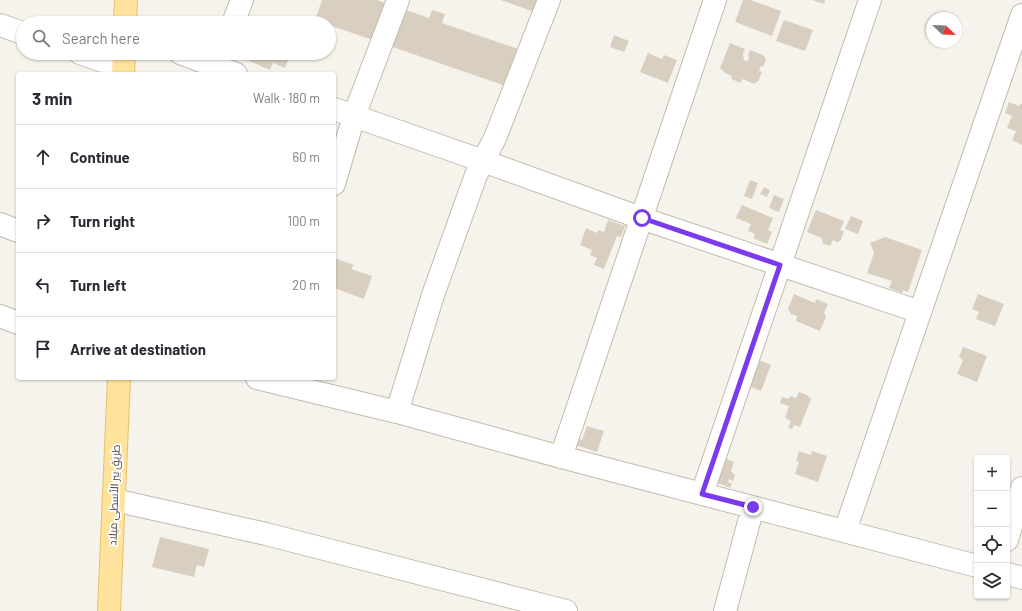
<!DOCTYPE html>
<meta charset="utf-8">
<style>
:root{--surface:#fff;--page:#f7f7f7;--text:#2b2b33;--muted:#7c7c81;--line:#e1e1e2}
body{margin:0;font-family:Barlow,Cairo,sans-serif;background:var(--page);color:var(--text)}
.controls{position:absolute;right:12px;bottom:12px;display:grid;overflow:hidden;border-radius:4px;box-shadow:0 1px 3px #0004}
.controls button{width:36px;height:36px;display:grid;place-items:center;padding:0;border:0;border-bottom:1px solid var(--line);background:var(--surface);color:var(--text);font:20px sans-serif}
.compass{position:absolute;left:926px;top:12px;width:36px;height:36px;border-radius:50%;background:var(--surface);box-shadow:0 1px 3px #0004;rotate:113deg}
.stop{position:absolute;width:12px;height:12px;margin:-9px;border:3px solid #7c3aed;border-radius:50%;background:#fff}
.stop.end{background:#7c3aed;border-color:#fff;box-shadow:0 1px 4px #0008}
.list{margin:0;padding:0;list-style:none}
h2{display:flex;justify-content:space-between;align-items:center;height:52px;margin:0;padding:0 16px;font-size:17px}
h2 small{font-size:13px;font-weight:400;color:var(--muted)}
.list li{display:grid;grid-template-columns:26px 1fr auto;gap:12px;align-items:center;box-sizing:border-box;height:64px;padding:0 16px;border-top:1px solid var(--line)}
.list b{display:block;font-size:15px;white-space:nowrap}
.list em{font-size:13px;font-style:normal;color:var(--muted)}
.icon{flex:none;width:22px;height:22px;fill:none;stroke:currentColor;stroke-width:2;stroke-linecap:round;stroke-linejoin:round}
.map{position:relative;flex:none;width:1022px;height:611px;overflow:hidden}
.search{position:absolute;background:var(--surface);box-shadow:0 1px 3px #0004;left:16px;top:16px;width:320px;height:44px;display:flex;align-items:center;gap:10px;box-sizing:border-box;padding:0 14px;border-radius:22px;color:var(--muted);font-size:15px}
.panel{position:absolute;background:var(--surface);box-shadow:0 1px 3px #0004;left:16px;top:72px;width:320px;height:308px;border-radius:4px}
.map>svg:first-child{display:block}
.building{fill:#d8cfc1}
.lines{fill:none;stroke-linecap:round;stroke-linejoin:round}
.minor-casing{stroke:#c2bbae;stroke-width:24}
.major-casing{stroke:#e6c16a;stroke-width:24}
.minor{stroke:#fff;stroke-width:22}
.major{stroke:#ffe39c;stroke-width:22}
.route{stroke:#7c3aed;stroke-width:5}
.labels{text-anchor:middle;stroke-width:3.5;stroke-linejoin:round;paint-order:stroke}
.street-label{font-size:11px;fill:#4b4439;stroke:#fff}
</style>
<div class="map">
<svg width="1022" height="611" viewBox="0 0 1022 611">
<rect width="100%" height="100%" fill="#f6f3ec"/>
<path class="building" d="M 322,0 L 377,0 L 429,18 L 432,10 L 445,14 L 442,23 L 530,53 L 517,90 L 329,25 L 329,23 L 325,23 L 315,20 Z
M 501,0 L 551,0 L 545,16 Z
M 743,0 L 750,0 L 781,11 L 772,36 L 735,22 Z
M 812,0 L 825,0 L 824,4 Z
M 784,20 L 813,30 L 805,51 L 776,41 Z
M 614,35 L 629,41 L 624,52 L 610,47 Z
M 730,43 L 745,49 L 743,54 L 744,60 L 748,61 L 749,58 L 748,55 L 750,50 L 763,55 L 766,59 L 763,67 L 761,66 L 759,71 L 762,72 L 758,82 L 756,81 L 755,84 L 742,79 L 741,83 L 731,79 L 732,76 L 725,73 L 720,68 Z
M 250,53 L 287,53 L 286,57 L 289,58 L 285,68 L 273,63 L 270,70 L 247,60 Z
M 648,53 L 662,59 L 664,55 L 677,60 L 668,83 L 640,72 Z
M 1009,102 L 1019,106 L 1020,104 L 1022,104 L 1022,145 L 1012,140 L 1016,131 L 1007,128 L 1012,116 L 1005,113 Z
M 750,180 L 758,183 L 752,199 L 744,196 Z
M 764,187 L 770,190 L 767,197 L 760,194 Z
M 774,195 L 784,199 L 779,212 L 769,208 Z
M 742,205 L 773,218 L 768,230 L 772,232 L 767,244 L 753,238 L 755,234 L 748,231 L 751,224 L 736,218 Z
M 816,210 L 844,221 L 840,230 L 844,231 L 841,240 L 837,242 L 833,240 L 830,246 L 823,244 L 822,238 L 807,232 Z
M 851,216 L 863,221 L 858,234 L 845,229 Z
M 608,220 L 625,226 L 621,237 L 617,236 L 604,269 L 594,265 L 597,258 L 590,255 L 592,250 L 580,245 L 586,228 L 597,233 L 598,230 L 604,232 Z
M 885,237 L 922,250 L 908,292 L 903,290 L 902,293 L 889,288 L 892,281 L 867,273 L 874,253 L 870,243 Z
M 334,258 L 354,265 L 351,269 L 372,276 L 364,299 L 334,288 Z
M 794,294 L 815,303 L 816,299 L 828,304 L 824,313 L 826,317 L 820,331 L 796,321 L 797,316 L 791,314 L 788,309 Z
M 978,294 L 1004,304 L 995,326 L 976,319 L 979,312 L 972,309 Z
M 963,347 L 987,356 L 977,382 L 957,374 L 963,360 L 959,357 Z
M 759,360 L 771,365 L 761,391 L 748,386 Z
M 799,392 L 807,395 L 811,399 L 800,427 L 794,425 L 792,429 L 788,428 L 791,421 L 785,418 L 789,406 L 780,403 L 782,397 L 789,399 L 790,396 L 796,398 Z
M 587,426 L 604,431 L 597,452 L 575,445 L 577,438 L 582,440 Z
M 799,451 L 811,455 L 812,451 L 827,456 L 818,482 L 795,474 L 799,462 L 796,461 Z
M 722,457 L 734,462 L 731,471 L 735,475 L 733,481 L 729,479 L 728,482 L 732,484 L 730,488 L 716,482 Z
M 160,537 L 209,549 L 204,567 L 197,565 L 194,577 L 152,567 Z"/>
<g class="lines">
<g class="minor-casing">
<path id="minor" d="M 233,23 L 242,0
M 0,25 L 23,33
M 80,53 L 123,68
M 180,53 L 236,74
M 334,109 L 483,161 L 641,218 L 920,312
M 334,184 L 354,116 L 398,0
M 0,224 L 18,231
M 0,316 L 18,323
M 257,378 L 397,412 L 561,457 L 977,566
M 397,412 L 433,295 L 476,175 L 495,138 L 549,0
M 561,457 L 715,0
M 702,494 L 870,0
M 114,500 L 266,534 L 566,611
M 845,531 L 1022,15
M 1007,540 L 1022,488
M 1007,574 L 1022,578
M 725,611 L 753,507"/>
</g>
<g class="major-casing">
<path id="major" d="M 125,23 L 126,0
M 123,74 L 124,53
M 109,611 L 119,378"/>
</g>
<use href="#minor" class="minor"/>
<use href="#major" class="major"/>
</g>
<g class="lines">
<path class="route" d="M 642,218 L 780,265 L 702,494 L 753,507"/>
</g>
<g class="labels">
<g class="street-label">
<text transform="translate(114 495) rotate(-88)" y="4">طريق بير الأسطى ميلاد</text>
</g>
</g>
</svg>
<div class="controls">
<button>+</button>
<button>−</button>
<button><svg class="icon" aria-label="locate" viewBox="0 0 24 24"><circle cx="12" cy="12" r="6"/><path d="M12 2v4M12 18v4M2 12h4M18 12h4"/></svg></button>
<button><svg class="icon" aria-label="layers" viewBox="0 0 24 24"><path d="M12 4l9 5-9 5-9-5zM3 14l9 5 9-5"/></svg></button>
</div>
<svg class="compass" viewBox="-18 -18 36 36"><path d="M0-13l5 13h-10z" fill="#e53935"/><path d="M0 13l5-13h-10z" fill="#7c7c81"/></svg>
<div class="stop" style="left:642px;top:218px"></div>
<div class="stop end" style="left:753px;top:507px"></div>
<div class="search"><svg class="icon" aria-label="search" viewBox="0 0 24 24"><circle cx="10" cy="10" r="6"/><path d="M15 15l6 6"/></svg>Search here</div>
<section class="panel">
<h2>3 min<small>Walk · 180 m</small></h2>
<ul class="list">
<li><svg class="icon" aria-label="ahead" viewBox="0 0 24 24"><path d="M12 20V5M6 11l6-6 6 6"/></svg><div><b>Continue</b></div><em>60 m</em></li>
<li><svg class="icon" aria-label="right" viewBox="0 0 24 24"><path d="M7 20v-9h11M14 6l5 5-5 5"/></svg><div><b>Turn right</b></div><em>100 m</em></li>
<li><svg class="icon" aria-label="left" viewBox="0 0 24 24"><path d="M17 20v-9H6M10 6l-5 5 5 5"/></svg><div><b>Turn left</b></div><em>20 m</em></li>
<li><svg class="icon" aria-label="arrive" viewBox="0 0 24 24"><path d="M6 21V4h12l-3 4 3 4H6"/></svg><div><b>Arrive at destination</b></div></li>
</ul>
</section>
</div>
